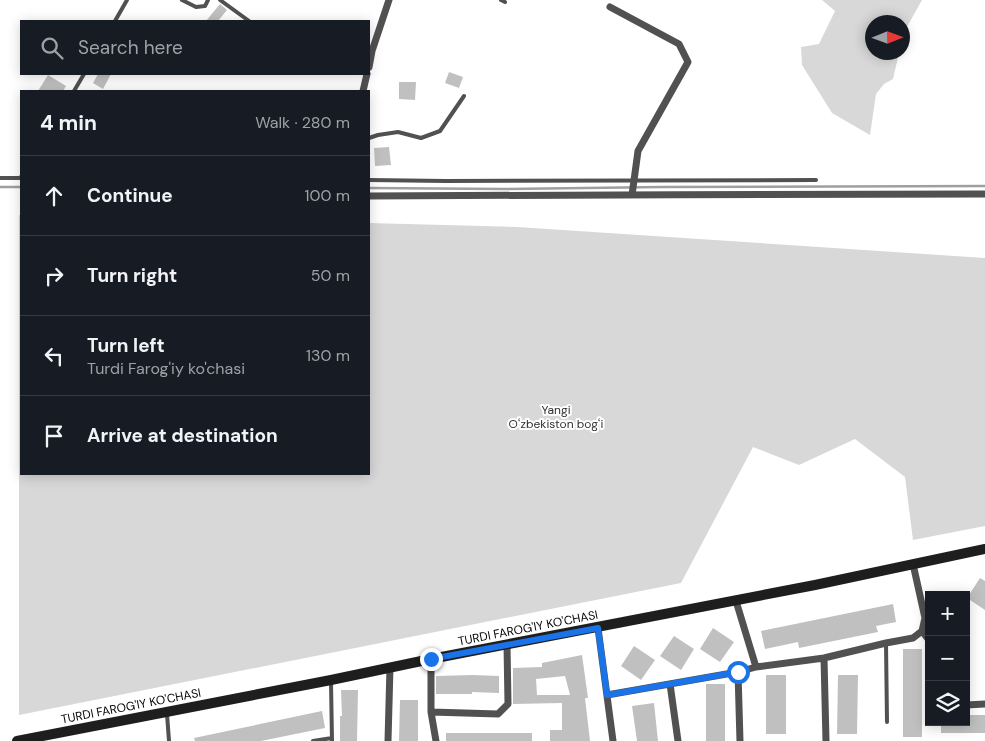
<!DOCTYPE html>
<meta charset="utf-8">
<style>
:root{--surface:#171b24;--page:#20242c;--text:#f1f3f6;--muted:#9ea1a6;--line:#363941}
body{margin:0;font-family:"DM Sans",sans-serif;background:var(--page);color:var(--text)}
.controls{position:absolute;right:15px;bottom:15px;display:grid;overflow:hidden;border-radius:0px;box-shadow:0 2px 12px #0003}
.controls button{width:45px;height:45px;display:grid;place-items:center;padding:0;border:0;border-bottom:1px solid var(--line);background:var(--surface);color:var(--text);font:25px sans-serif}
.compass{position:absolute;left:865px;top:15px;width:45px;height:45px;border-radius:50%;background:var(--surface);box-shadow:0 2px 12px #0003;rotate:89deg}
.stop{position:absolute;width:15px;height:15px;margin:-11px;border:4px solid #1a73e8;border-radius:50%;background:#fff}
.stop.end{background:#1a73e8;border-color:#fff;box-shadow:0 1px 5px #0008}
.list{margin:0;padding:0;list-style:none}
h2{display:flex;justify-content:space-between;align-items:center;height:65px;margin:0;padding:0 20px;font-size:21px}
h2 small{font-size:16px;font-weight:400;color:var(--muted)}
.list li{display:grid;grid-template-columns:32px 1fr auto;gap:15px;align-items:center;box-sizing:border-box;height:80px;padding:0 20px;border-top:1px solid var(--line)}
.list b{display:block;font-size:19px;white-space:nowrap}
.list p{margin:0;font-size:16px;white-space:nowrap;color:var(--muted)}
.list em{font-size:16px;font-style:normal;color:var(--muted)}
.icon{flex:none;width:28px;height:28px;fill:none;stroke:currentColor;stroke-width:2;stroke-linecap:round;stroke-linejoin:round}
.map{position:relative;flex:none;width:985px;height:741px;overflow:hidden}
.search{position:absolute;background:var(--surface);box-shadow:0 2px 12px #0003;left:20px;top:20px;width:350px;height:55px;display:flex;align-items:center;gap:12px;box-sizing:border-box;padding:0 18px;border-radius:0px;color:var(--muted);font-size:19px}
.panel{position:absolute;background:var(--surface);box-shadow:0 2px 12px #0003;left:20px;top:90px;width:350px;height:385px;border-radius:0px}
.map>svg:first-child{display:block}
.green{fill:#d8d8d8}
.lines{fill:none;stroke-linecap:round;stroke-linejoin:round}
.stream{stroke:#9f9f9f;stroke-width:2.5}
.building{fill:#c0c0c0;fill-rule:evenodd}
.lane{stroke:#515151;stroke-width:4}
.street{stroke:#515151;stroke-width:7}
.secondary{stroke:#1e1e1e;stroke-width:10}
.route{stroke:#1a73e8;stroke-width:6}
.labels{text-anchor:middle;stroke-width:4;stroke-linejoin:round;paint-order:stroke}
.park-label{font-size:12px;fill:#2f2f2f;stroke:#fff}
.street-label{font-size:12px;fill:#000;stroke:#fff}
</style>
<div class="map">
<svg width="985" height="741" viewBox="0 0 985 741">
<rect width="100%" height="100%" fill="#fff"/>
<path class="green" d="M 822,0 L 922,0 L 903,34 L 902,22 L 872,22 L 872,52 L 899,53 L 893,79 L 884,84 L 876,94 L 870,135 L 832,113 L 802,65 L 801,47 L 819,44 L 835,11 Z
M 19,215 L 21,215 L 21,474 L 369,474 L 369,223 L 517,227 L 985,258 L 985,526 L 913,540 L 905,477 L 855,439 L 799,465 L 753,447 L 681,583 L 19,715 Z"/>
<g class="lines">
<path class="stream" d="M 0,187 L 21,187
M 369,188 L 504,189 L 662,187 L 985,186"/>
</g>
<path class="building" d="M 220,4 L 227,10 L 218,21 L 206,21 Z
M 449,72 L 463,77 L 459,88 L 445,83 Z
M 98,74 L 111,74 L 103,89 L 93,83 Z
M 48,75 L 66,86 L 63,91 L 38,91 Z
M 399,82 L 416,82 L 415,100 L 399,99 Z
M 389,147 L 391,165 L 375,166 L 374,148 Z
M 980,578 L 985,581 L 985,610 L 967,598 Z
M 893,604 L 896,622 L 876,626 L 878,632 L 799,648 L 798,642 L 765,649 L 761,631 Z
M 713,628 L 734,642 L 720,662 L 700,649 Z
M 674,636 L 694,649 L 681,670 L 660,656 Z
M 634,646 L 655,660 L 641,680 L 621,666 Z
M 903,649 L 922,649 L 922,737 L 903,737 Z
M 582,655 L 588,698 L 585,698 L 590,741 L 550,741 L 550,730 L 562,730 L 562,703 L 513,704 L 513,668 L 542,667 L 542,663 ZM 565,676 L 570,695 L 537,695 L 536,679 Z
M 473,675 L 499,676 L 499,693 L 472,692 L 472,694 L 436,694 L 436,676 Z
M 766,675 L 786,675 L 786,734 L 766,734 Z
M 838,675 L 858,675 L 857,734 L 837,734 Z
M 706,684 L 725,684 L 725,741 L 706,741 Z
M 341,690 L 358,690 L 357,741 L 340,741 L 340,716 L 342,716 Z
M 400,700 L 418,700 L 418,741 L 399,741 Z
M 654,703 L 658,741 L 637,741 L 632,706 Z
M 322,711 L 325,728 L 261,741 L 195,741 L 194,738 Z
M 966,715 L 985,715 L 985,733 L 941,733 L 941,722 L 966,722 Z
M 446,733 L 532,733 L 532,741 L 446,741 Z"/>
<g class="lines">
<path class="lane" d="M 182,0 L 196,7 L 205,6 L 208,0
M 220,0 L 249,21
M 501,0 L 505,2
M 115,21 L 127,0
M 74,91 L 84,74
M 369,138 L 378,135 L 398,132 L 421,138 L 440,131 L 464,96
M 0,178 L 19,178 L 21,177
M 369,180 L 446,181 L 816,180
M 886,643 L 887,722
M 331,682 L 332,741
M 167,714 L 169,741
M 313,741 L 332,738"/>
<path class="street" d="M 610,7 L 679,44 L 688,62 L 638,151 L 632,195
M 369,67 L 372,51 L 389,0
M 363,91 L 367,74
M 369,196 C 574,196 780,193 985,194
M 598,628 L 613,741
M 922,631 L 929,640
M 824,658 L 826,741
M 431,659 L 431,712 L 436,741
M 756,667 L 824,658 L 886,643 L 913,638 L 922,631 L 925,618 L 913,564
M 738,672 L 740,741
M 670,684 L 678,741
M 607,695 L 738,672 L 756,667 L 736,601
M 966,705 L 985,704
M 431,712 L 498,714 L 508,704 L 507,645
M 388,741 L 390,667"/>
<path class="secondary" d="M 17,741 L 331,680 L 431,659 L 815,585 L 985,549"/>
</g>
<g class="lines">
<path class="route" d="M 431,659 L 598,628 L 607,695 L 738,672"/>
</g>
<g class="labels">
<g class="park-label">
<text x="556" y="414">Yangi<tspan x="556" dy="14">Oʻzbekiston bogʻi</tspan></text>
</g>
<g class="street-label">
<text transform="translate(528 628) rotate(-11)" y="4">TURDI FAROG'IY KO'CHASI</text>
<text transform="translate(131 706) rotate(-11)" y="4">TURDI FAROG'IY KO'CHASI</text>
</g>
</g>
</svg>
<div class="controls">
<button>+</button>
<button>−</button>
<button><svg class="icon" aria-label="layers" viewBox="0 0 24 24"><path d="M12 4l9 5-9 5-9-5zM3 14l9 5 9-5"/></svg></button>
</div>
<svg class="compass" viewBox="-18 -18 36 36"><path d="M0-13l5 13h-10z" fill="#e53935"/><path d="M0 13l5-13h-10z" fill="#9ea1a6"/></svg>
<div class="stop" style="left:738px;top:672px"></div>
<div class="stop end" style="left:431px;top:659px"></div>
<div class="search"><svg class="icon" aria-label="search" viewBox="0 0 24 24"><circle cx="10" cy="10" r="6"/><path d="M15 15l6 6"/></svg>Search here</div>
<section class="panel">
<h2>4 min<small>Walk · 280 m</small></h2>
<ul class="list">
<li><svg class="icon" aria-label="ahead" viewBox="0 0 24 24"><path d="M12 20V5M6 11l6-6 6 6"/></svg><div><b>Continue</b></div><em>100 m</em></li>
<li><svg class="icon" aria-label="right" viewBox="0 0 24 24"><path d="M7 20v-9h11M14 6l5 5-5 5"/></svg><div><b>Turn right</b></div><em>50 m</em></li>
<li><svg class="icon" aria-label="left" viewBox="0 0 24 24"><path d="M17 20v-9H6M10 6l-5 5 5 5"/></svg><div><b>Turn left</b><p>Turdi Farog'iy ko'chasi</p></div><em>130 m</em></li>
<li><svg class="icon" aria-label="arrive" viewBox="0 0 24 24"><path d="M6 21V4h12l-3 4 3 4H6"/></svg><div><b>Arrive at destination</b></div></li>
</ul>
</section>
</div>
